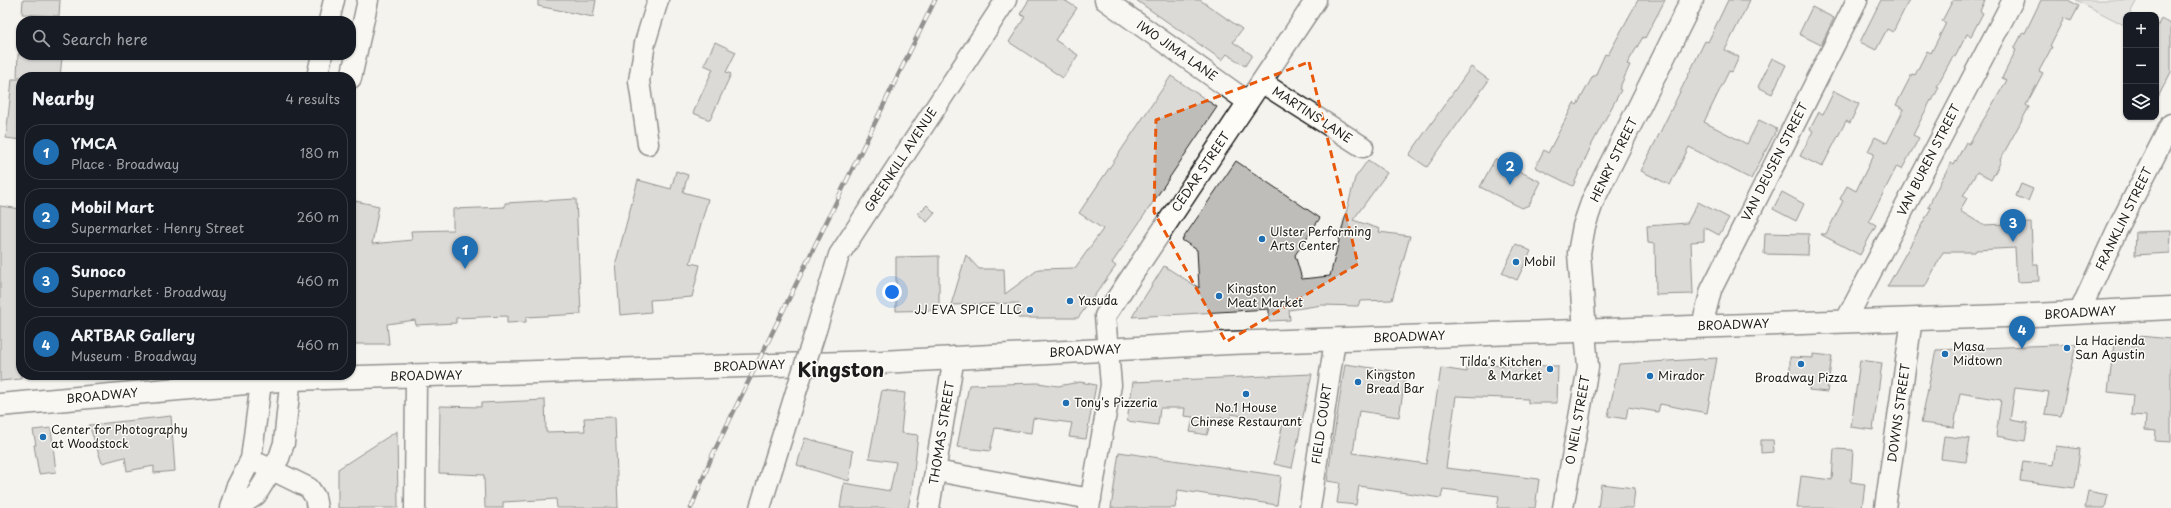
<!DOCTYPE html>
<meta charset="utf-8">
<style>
:root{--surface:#171b24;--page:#20242c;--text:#f1f3f6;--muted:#9ea1a6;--line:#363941;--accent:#1f6fb2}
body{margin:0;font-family:"Playpen Sans",sans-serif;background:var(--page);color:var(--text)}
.controls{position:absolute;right:12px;top:12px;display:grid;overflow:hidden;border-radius:8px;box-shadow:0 1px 3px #0004}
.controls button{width:36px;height:36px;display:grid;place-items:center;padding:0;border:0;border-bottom:1px solid var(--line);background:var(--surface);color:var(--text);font:20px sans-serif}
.you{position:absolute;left:892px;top:292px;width:14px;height:14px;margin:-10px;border:3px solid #fff;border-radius:50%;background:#1a73e8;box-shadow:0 0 0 6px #1a73e833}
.badge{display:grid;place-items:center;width:26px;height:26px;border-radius:50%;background:var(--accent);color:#fff;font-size:13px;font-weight:700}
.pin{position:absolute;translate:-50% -33px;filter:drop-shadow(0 1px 2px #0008)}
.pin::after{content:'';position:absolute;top:21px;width:14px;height:12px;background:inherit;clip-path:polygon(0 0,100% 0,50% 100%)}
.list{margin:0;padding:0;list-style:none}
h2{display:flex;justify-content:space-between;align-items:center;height:52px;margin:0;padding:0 16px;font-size:17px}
h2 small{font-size:13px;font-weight:400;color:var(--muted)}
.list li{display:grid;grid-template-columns:26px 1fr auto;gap:12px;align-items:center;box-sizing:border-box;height:56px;margin:0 8px 8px;padding:0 8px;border:1px solid var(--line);border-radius:16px}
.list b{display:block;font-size:15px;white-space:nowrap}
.list p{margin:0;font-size:13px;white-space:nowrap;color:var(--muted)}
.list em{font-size:13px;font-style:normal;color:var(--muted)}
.icon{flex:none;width:22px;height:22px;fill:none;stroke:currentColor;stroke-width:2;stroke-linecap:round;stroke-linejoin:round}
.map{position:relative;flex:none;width:2171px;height:508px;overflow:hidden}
.search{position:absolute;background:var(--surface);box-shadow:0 1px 3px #0004;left:16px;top:16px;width:340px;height:44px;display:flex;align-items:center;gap:10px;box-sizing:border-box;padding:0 14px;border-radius:16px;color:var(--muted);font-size:15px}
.panel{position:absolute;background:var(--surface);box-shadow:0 1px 3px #0004;left:16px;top:72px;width:340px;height:308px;border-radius:16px}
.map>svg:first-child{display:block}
.green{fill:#d4d3cf;stroke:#787876}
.building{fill:#bebdba;stroke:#1c1c1c}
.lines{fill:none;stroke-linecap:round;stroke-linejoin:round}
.minor-casing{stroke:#1c1c1c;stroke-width:23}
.major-casing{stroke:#1c1c1c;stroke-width:25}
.highway-casing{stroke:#1c1c1c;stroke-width:25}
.minor{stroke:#fdfcf7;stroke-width:20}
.major{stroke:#fdfcf7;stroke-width:22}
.highway{stroke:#fdfcf7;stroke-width:22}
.rail-casing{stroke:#1c1c1c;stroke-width:4.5}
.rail{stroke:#fdfcf7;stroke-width:3;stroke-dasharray:9;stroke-linecap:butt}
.minor-bridge-casing{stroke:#1c1c1c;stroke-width:23;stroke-linecap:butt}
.minor-bridge{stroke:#fdfcf7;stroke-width:20}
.marked{fill:none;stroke:#e8590c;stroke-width:3;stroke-dasharray:8 5;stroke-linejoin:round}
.poi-dot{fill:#1f6fb2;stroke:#fdfcf7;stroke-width:1.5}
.labels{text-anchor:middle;stroke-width:3;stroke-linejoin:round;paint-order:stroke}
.street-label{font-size:12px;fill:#1c1c1c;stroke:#fdfcf7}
.poi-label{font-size:12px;fill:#1c1c1c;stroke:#fdfcf7;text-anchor:start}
.town-label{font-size:20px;font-weight:bold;fill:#1c1c1c;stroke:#fdfcf7}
</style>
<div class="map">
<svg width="2171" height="508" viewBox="0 0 2171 508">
<rect width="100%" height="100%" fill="#f4f3ee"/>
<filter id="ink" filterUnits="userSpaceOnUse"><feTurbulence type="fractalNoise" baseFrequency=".025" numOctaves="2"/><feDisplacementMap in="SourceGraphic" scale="8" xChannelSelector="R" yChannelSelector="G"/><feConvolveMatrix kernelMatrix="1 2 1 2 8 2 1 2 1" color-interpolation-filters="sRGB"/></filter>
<g filter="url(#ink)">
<path class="green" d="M 2076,0 L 2137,0 L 2129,15 L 2126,15 L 2124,25 Z"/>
<path class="building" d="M 23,0 L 60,0 L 59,16 L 22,14 Z
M 538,0 L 596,0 L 593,17 L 538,6 Z
M 1029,0 L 1064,0 L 1077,8 L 1055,40 L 1078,55 L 1063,78 L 1009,42 L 1025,17 L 1020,14 Z
M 1136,0 L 1200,0 L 1242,29 L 1233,42 L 1252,55 L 1245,66 L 1227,54 L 1222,60 Z
M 1638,0 L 1665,0 L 1645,38 L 1643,37 L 1627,64 L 1630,65 L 1619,89 L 1621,90 L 1592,144 L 1573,186 L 1535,167 L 1544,150 L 1548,153 L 1574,103 L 1577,105 L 1593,76 L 1595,76 L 1605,54 L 1608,55 Z
M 1728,0 L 1750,0 L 1725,50 L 1739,57 L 1732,72 L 1729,71 L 1704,122 L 1747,144 L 1759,120 L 1777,129 L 1751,179 L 1689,147 L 1670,185 L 1641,171 L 1705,41 L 1708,42 Z
M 1881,0 L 1909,0 L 1893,32 L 1887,29 L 1876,50 L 1860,42 Z
M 1953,0 L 1985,0 L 1980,11 L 1983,13 L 1971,36 L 1967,34 L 1955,57 L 1953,56 L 1937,86 L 1939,87 L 1932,101 L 1931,100 L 1913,135 L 1919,138 L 1902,169 L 1897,166 L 1869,221 L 1876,225 L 1860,255 L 1820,234 L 1826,234 L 1843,201 L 1840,199 L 1847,186 L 1856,191 L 1874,154 L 1868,151 L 1875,137 L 1887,143 L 1904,109 L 1896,105 L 1912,74 L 1915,75 L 1927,51 L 1931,53 L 1946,23 L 1942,21 Z
M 2041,0 L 2068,0 L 2079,6 L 2071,21 L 2064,18 L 2050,46 L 2052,47 L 2039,71 L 2043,73 L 2026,105 L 2029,107 L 2000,160 L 2001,161 L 1991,180 L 1977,172 L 1963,196 L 1967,198 L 1960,211 L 1983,225 L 2031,223 L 2033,264 L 2038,264 L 2039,281 L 2017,282 L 2015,248 L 1976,250 L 1975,252 L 1943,252 L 1925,287 L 1887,287 L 1931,208 L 1928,207 L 1942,179 L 1951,163 L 1954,165 L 1966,142 L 1969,144 L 2007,80 L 2002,78 L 2016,50 L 2014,49 L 2023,32 L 2025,33 Z
M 1812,7 L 1834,18 L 1821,45 L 1799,34 Z
M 2161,19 L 2171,24 L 2171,72 L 2156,101 L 2156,29 Z
M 715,42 L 736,52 L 726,72 L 731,74 L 710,120 L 693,113 L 713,69 L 704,65 Z
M 18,54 L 62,57 L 60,77 L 17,77 Z
M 1772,58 L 1786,65 L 1772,94 L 1758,87 Z
M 1471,67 L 1489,80 L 1427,167 L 1409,155 Z
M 1171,76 L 1217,107 L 1112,263 L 1116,266 L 1078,318 L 1018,318 L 1018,303 L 951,305 L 966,255 L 979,269 L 1004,269 L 1005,294 L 1039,269 L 1075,268 L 1103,229 L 1079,213 Z
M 12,79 L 21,79 L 21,140 L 6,138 Z
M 1834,91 L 1859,104 L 1850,123 L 1846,121 L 1822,167 L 1800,156 L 1813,131 L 1810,129 L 1819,112 L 1823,114 Z
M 1495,159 L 1541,182 L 1529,205 L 1522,208 L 1480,187 Z
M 1368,160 L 1387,173 L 1353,220 L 1380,229 L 1379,232 L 1410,236 L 1392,300 L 1360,301 L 1358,306 L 1322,305 L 1289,310 L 1290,320 L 1269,321 L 1269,309 L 1132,317 L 1164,266 L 1199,288 L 1197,250 L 1182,240 L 1236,161 L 1320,218 L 1295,255 L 1302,279 L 1330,276 L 1355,178 Z
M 676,171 L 688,175 L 683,192 L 708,199 L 690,263 L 700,265 L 692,297 L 650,300 L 651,312 L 620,315 L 616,262 L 638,180 L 671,189 Z
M 2021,184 L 2033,189 L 2028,201 L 2016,196 Z
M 1782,192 L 1804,204 L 1796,221 L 1773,209 Z
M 576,199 L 581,314 L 526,317 L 526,322 L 507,323 L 507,316 L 456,318 L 456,323 L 416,325 L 415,320 L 387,324 L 389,344 L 351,344 L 351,200 L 379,206 L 372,244 L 412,240 L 411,231 L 453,230 L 453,209 L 505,207 L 505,203 Z
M 1698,202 L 1729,218 L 1719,235 L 1704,227 L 1704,241 L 1691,242 L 1693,294 L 1656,295 L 1655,244 L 1648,243 L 1647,226 L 1687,223 Z
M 927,205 L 935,213 L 927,222 L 918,214 Z
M 0,206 L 21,209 L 21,379 L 0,381 Z
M 2171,231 L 2170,253 L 2135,255 L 2136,232 Z
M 1765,233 L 1809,234 L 1808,255 L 1764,254 Z
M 1516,244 L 1531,251 L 1517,280 L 1502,273 Z
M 939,256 L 939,310 L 896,311 L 896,257 Z
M 2139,336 L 2171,339 L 2171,442 L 2155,441 L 2156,431 L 2145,430 L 2146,416 L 2131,415 L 2133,395 L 2108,392 L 2114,343 L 2138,346 Z
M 2076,344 L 2061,416 L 2045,414 L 2049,392 L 2015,388 L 2010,420 L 2028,423 L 2025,441 L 1996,436 L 2001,400 L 1960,393 L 1954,427 L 1921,423 L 1936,350 Z
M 1813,354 L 1832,356 L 1827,392 L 1809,390 L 1811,378 L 1790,377 L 1790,357 L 1813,358 Z
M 1717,358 L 1707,413 L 1660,404 L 1658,412 L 1628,407 L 1626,419 L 1608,416 L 1619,364 Z
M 1860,360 L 1882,363 L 1873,430 L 1851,427 Z
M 1345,364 L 1406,373 L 1399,417 L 1359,411 L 1353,453 L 1426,464 L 1441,368 L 1467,372 L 1467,365 L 1558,366 L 1557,403 L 1528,403 L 1528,399 L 1456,396 L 1446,468 L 1539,479 L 1535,508 L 1497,508 L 1499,496 L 1443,489 L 1441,498 L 1359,486 L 1356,505 L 1337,503 L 1340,483 L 1327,481 Z
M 1312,374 L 1292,468 L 1274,464 L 1283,423 L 1231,414 L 1230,418 L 1212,417 L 1207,435 L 1190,432 L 1193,417 L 1184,416 L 1185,408 L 1160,408 L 1158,425 L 1127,421 L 1133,382 Z
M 1080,382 L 1096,385 L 1086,439 L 1069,437 L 1072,423 L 1033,418 L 1031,433 L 995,428 L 990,451 L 957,447 L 969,385 L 1038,383 L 1058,386 Z
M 882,390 L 905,393 L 901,433 L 918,435 L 912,489 L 908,508 L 840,508 L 844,483 L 890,491 L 896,462 L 869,458 Z
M 545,400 L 546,432 L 585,431 L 584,418 L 615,417 L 618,508 L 557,508 L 556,499 L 503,502 L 503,508 L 485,508 L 484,475 L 439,473 L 440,406 L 481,407 L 481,403 Z
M 171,416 L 175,471 L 154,473 L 154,466 L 127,471 L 125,457 L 102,463 L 89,425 Z
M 51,428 L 56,472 L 39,474 L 34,445 L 36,445 L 33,430 Z
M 397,431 L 398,508 L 338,508 L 338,469 Z
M 1944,436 L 1970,439 L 1966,462 L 1941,459 Z
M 805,438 L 853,451 L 849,481 L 797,465 Z
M 1761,440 L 1773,440 L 1774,452 L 1761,453 Z
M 2056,446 L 2080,449 L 2075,488 L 2020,481 L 2023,461 L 2053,465 Z
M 1834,449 L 1853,450 L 1851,482 L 1865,484 L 1862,508 L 1797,508 L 1801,476 L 1832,480 Z
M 1119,452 L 1281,476 L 1277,505 L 1178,490 L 1175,508 L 1111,508 Z
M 1601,484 L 1635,488 L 1633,508 L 1598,508 Z
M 2088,491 L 2108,495 L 2105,508 L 2085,508 Z"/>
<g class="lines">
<g class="minor-casing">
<path id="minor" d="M 1105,0 L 1248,102
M 329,21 L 334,0
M 317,77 L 322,55
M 351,78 L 368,0
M 1261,82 L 1363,147
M 648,144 L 639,81 L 645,43 L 658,0
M 2079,313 L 2117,230 L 2171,124
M 1846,320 L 2013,0
M 1702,326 L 1711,290 L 1857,0
M 816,330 L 839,255 L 1006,0
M 260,464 L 309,488 L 315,497 L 317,508
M 936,471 L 1091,499
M 230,508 L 236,488 L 251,459 L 262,375
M 237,508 L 256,495 L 279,458 L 284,443 L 291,375
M 415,508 L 416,376
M 760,508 L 796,392
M 929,508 L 954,357
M 1089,508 L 1111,385 L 1105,316 L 1316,0
M 1310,508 L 1335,340
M 1563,508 L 1588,367 L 1585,331
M 1885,508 L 1912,319"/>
</g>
<g class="major-casing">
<path id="major" d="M 1585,331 L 1579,253 L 1584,226 L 1593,200 L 1692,0"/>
</g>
<g class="highway-casing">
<path id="highway" d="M 0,405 L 290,379 L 882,362 L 1228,343 L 2034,315 L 2171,308"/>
</g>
<use href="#minor" class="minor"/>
<use href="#major" class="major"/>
<use href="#highway" class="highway"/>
<g class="rail-casing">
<path id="rail" d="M 691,508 L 712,456 L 935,0"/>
</g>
<use href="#rail" class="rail"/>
<g class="minor-bridge-casing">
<path id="minor-bridge" d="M 796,392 L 816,330"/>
</g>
<use href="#minor-bridge" class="minor-bridge"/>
</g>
</g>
<path d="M0 0H2171V508H0ZM 1309,62 L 1358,264 L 1226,342 L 1154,212 L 1156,120 Z" fill="#f4f3ee" fill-opacity=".55" fill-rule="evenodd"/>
<path class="marked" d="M 1309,62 L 1358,264 L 1226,342 L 1154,212 L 1156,120 Z"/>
<g class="poi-dot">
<circle cx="1262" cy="239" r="4"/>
<circle cx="1516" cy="262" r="4"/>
<circle cx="1219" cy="296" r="4"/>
<circle cx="1070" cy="301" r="4"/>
<circle cx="1030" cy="310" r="4"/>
<circle cx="2067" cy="348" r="4"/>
<circle cx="1945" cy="354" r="4"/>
<circle cx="1801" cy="364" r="4"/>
<circle cx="1550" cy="369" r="4"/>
<circle cx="1650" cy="376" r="4"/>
<circle cx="1358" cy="382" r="4"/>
<circle cx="1246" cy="394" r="4"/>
<circle cx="1066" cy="403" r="4"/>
<circle cx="43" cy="437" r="4"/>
</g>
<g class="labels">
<g class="street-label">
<text transform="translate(1177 51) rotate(35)" y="4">IWO JIMA LANE</text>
<text transform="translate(1312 115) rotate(33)" y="4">MARTINS LANE</text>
<text transform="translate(901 160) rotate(-57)" y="4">GREENKILL AVENUE</text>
<text transform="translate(1614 160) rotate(-64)" y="4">HENRY STREET</text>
<text transform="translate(1929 160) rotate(-63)" y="4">VAN BUREN STREET</text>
<text transform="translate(1775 162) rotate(-63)" y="4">VAN DEUSEN STREET</text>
<text transform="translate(1201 172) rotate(-56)" y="4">CEDAR STREET</text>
<text transform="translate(2124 219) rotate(-64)" y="4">FRANKLIN STREET</text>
<text transform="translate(2080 313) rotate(-3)" y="4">BROADWAY</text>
<text transform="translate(1733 325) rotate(-2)" y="4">BROADWAY</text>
<text transform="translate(1409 337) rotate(-2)" y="4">BROADWAY</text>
<text transform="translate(1085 351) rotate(-3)" y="4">BROADWAY</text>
<text transform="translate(749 366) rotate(-2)" y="4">BROADWAY</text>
<text transform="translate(426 376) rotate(-1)" y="4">BROADWAY</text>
<text transform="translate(102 396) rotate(-5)" y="4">BROADWAY</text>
<text transform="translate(1899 413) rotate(-82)" y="4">DOWNS STREET</text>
<text transform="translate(1578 420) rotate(-80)" y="4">O NEIL STREET</text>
<text transform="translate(1322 424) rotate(-82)" y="4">FIELD COURT</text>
<text transform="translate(942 433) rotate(-81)" y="4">THOMAS STREET</text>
</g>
<g class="poi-label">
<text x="1270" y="236">Ulster Performing<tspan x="1270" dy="14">Arts Center</tspan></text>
<text x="1524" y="266">Mobil</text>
<text x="1227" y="293">Kingston<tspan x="1227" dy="14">Meat Market</tspan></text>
<text x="1078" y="305">Yasuda</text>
<text x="1022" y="314" text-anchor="end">JJ EVA SPICE LLC</text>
<text x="2075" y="345">La Hacienda<tspan x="2075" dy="14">San Agustin</tspan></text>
<text x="1953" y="351">Masa<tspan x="1953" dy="14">Midtown</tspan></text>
<text x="1542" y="366" text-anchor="end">Tilda's Kitchen<tspan x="1542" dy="14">&amp; Market</tspan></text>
<text x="1366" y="379">Kingston<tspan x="1366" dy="14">Bread Bar</tspan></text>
<text x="1658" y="380">Mirador</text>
<text x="1801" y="382" text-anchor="middle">Broadway Pizza</text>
<text x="1074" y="407">Tony's Pizzeria</text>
<text x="1246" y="412" text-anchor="middle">No.1 House<tspan x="1246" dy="14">Chinese Restaurant</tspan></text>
<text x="51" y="434">Center for Photography<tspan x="51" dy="14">at Woodstock</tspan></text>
</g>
<g class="town-label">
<text x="841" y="377">Kingston</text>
</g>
</g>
</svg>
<div class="controls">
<button>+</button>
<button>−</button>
<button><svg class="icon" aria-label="layers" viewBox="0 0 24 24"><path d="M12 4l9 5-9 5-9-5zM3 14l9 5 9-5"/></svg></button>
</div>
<div class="you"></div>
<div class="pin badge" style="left:465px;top:269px">1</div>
<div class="pin badge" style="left:1510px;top:185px">2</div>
<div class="pin badge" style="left:2013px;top:242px">3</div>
<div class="pin badge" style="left:2022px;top:349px">4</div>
<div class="search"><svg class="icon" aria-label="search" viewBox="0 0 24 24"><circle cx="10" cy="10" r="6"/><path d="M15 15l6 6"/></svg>Search here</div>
<section class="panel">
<h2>Nearby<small>4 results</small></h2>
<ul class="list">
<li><span class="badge">1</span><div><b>YMCA</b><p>Place · Broadway</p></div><em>180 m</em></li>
<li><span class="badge">2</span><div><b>Mobil Mart</b><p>Supermarket · Henry Street</p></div><em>260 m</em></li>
<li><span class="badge">3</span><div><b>Sunoco</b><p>Supermarket · Broadway</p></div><em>460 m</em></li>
<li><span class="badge">4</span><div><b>ARTBAR Gallery</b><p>Museum · Broadway</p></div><em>460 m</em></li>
</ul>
</section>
</div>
